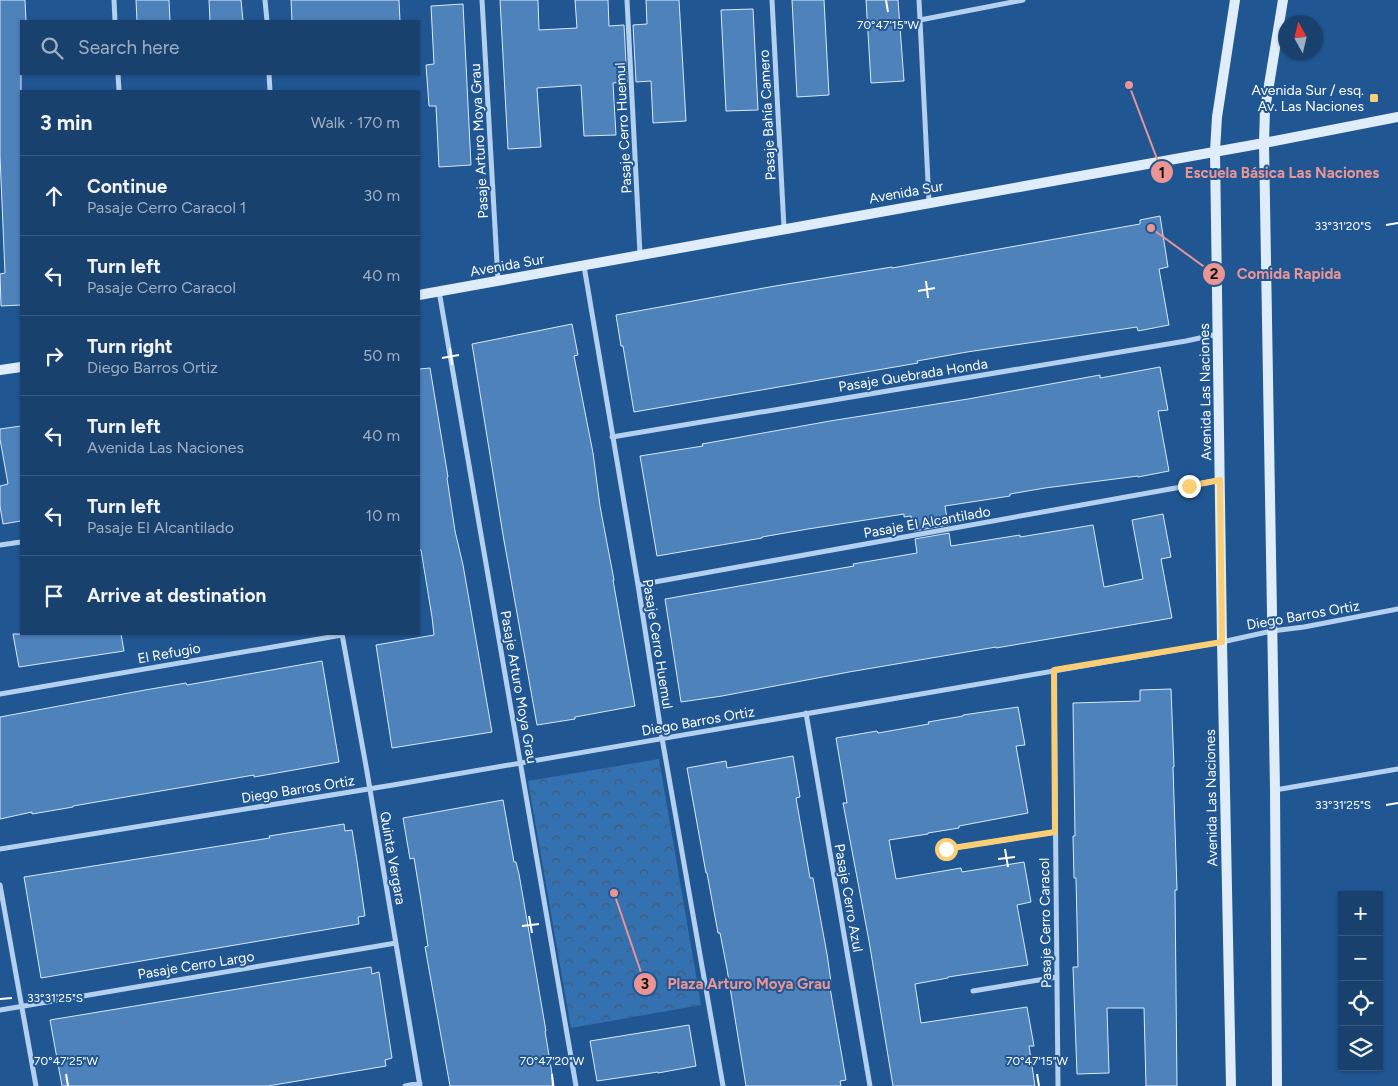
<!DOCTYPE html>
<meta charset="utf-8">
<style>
:root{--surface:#18416e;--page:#214873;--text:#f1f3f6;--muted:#9fafc2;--line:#365a81}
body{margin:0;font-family:Figtree,sans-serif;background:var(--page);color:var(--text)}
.controls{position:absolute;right:15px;bottom:15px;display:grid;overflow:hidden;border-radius:0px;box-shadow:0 1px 4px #0004}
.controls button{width:45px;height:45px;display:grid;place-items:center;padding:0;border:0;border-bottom:1px solid var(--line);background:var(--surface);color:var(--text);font:25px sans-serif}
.compass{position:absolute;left:1278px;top:15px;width:45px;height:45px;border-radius:50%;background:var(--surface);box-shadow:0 1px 4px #0004;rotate:352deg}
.stop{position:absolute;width:15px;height:15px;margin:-11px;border:4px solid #face74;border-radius:50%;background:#fff}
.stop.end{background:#face74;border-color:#fff;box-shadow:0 1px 5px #0008}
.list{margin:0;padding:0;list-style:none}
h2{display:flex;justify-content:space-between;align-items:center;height:65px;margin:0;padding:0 20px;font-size:21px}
h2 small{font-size:16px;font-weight:400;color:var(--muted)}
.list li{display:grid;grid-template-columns:32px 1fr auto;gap:15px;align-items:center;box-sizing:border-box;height:80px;padding:0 20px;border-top:1px solid var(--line)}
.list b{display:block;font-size:19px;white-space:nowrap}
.list p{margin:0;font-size:16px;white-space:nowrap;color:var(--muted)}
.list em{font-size:16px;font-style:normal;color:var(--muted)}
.icon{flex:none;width:28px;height:28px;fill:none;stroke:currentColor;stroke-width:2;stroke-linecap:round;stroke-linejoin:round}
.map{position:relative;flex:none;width:1398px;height:1086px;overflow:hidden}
.search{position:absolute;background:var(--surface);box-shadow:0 1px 4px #0004;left:20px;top:20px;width:400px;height:55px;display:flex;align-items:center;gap:12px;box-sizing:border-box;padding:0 18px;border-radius:0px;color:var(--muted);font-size:19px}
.panel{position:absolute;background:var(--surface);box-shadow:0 1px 4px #0004;left:20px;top:90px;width:400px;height:545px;border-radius:0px}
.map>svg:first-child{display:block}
.park{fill:url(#park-crowns)}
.building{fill:#4d82bb;stroke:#d9e9fa}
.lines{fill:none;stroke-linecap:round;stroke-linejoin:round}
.street{stroke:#b3d0ee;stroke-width:5}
.secondary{stroke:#dfecfa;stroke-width:10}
.route{stroke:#face74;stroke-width:6}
.ticks{fill:none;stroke:#fff;stroke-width:2}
.poi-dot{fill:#face74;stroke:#205793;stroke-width:2}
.labels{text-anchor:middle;stroke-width:4;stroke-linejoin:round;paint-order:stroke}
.poi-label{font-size:14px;fill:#fff;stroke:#205793;text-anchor:end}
.street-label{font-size:14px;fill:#fff;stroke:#205793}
.ticks-label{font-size:12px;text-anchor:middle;fill:#fff;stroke:#205793;stroke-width:4;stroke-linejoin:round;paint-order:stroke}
.leader{fill:none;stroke:#ea9494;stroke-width:2}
.callout-dot{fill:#ea9494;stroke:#205793;stroke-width:2}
.mark-label{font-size:15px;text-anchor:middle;font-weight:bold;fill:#111}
.callout-label{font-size:15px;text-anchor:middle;font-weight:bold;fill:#ea9494;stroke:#205793;stroke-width:4;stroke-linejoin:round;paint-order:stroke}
</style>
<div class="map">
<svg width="1398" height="1086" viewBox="0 0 1398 1086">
<defs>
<pattern id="park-crowns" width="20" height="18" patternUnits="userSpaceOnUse" patternTransform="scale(1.25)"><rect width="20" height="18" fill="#3471b0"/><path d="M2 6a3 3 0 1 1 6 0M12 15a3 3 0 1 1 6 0" fill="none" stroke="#425b74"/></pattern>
</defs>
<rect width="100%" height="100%" fill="#205793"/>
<path class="park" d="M 659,759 L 701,1005 L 571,1028 L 528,781 Z"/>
<path class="building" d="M 0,0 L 25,0 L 26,21 L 21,21 L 21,305 L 1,306 L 0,274 L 5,273 L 0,156 Z
M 136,0 L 169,0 L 170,21 L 137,21 Z
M 209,0 L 241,0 L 243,21 L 210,21 Z
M 291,0 L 399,0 L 400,21 L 292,21 Z
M 500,0 L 538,0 L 539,30 L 577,28 L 575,0 L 608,0 L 609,26 L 624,25 L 627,82 L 613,83 L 616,135 L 584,136 L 581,85 L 537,88 L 541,147 L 508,149 Z
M 646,0 L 679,0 L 686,121 L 653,123 L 651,81 L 636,82 L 633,25 L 647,24 Z
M 792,0 L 824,0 L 829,95 L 797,97 Z
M 866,0 L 898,0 L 904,81 L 871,83 Z
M 463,4 L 471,165 L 439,167 L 436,106 L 429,106 L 426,65 L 434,64 L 431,6 Z
M 753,9 L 758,110 L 726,111 L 721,10 Z
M 1160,216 L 1168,267 L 1159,269 L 1169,325 L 1138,331 L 1137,327 L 967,352 L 917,361 L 918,363 L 854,374 L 634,412 L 623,346 L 621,346 L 616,315 L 775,286 L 892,267 L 892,268 L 1140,224 L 1140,220 Z
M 572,324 L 578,355 L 574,356 L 593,453 L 600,506 L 614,580 L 613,580 L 635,706 L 575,717 L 575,719 L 537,725 L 503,535 L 472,344 Z
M 1160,367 L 1168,410 L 1158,411 L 1169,471 L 1138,477 L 1138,476 L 1045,488 L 1010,494 L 1010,496 L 945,506 L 948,525 L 914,531 L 911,516 L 904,517 L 904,514 L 808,529 L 762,537 L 762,538 L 657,556 L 640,456 L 703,446 L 702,444 L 830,421 L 968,399 L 1100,375 L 1100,378 Z
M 430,368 L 448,477 L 447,478 L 455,531 L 463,565 L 492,732 L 392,748 L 376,645 L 434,635 L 432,617 L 421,550 L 419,550 L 419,369 Z
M 21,426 L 21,521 L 3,524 L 0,506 L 0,486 L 8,484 L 0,439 L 0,429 Z
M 1163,514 L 1171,557 L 1161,559 L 1172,618 L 996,648 L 996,647 L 849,672 L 722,696 L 681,702 L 665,599 L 854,566 L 853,564 L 917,553 L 915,539 L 949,533 L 951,546 L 1020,535 L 1020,537 L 1093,525 L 1104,587 L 1143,579 L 1132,520 Z
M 13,634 L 121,634 L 124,651 L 19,667 Z
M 322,661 L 339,762 L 254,777 L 254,775 L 73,806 L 73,807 L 32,814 L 32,812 L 0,819 L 0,717 L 145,690 L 186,683 L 187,685 Z
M 1171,689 L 1174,767 L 1173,767 L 1177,890 L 1175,890 L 1177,1086 L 1146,1086 L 1144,1008 L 1107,1008 L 1109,1073 L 1077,1074 L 1073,967 L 1078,967 L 1076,878 L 1074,878 L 1073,836 L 1075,836 L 1073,703 L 1140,701 L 1140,690 Z
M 1018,707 L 1025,745 L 1016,746 L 1028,813 L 959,826 L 959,828 L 928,833 L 928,834 L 889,840 L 896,879 L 961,868 L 962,872 L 1024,862 L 1031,902 L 1017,905 L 1028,965 L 948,977 L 948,978 L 915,984 L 921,1023 L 1027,1007 L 1034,1046 L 1029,1046 L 1035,1086 L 893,1086 L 869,941 L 843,803 L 847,803 L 836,738 L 877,731 L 878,733 L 929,724 L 928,722 L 963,716 L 963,715 Z
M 793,756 L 800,797 L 796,798 L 810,878 L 813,878 L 827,954 L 831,982 L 829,982 L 846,1080 L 840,1081 L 841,1086 L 746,1086 L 727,969 L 720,933 L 718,933 L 707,873 L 706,873 L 687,768 L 726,761 L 727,768 Z
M 503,800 L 514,862 L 516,862 L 519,874 L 546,1031 L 545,1031 L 554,1086 L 450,1086 L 425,947 L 428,946 L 420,894 L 414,858 L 410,859 L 403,818 Z
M 344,824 L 345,831 L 352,830 L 357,861 L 365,916 L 358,917 L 359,924 L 41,978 L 24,877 L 270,838 L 269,836 Z
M 371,967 L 372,974 L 379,972 L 392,1058 L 385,1060 L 386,1066 L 268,1086 L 62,1086 L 50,1020 Z
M 689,1025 L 696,1066 L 658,1073 L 658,1072 L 597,1081 L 590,1041 Z"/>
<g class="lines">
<path class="street" d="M 114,0 L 115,21
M 265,0 L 267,21
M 482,0 L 498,280
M 627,0 L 640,254
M 772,0 L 784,228
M 919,0 L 929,202
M 920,20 L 1023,0
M 118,74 L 119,91
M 269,74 L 270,91
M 584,266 L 638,585 L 662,738 L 723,1086
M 439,291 L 576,1086
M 612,437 L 1186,341 L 1218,334
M 0,545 L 21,542
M 638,585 L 1220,480
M 342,634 L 366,766 L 420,1086
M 1054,671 L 1058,1086
M 0,694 L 342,635
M 806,713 L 870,1086
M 1275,790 L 1398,769
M 0,849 L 393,785 L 1222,642 L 1272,631 L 1304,627 L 1398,609
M 946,849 L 1055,832
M 0,885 L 36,1086
M 973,991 L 1057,977
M 0,1010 L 396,943
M 405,1086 L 420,1083"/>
<path class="secondary" d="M 419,295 L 1264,143 L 1398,117
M 0,370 L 21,367
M 1231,1086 L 1222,642 L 1215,151 L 1217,117 L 1235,0
M 1277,1086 L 1275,790 L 1264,143 L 1265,109 L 1283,0"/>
</g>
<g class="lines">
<path class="route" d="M 946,849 L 1055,832 L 1054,670 L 1222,642 L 1220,480 L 1189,486"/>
</g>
<path class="ticks" d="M 886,0 L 888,12M 1386,225 L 1398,223M 926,281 L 928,298M 918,291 L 935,288M 450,348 L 452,365M 442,358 L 459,355M 1386,805 L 1398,803M 1005,849 L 1008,867M 998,859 L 1015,857M 529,916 L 532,933M 522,926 L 539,924M 0,999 L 12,998M 66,1074 L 68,1086M 552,1074 L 553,1086M 1037,1074 L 1039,1086"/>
<rect class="poi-dot" x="1369" y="93" width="10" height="10" rx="2.5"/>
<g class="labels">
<g class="poi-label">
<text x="1364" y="95">Avenida Sur / esq.<tspan x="1364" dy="16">Av. Las Naciones</tspan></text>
</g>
<g class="street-label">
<text transform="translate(767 115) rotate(-93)" y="5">Pasaje Bahía Camero</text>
<text transform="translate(623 128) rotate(-93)" y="5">Pasaje Cerro Huemul</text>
<text transform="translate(479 141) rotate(-93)" y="5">Pasaje Arturo Moya Grau</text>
<text transform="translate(906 192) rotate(-10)" y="5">Avenida Sur</text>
<text transform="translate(507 265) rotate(-10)" y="5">Avenida Sur</text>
<text transform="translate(913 375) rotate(-9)" y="5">Pasaje Quebrada Honda</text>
<text transform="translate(1205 392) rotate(-91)" y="5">Avenida Las Naciones</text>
<text transform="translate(927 522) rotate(-10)" y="5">Pasaje El Alcantilado</text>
<text transform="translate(1303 615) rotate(-10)" y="5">Diego Barros Ortiz</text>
<text transform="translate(658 644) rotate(81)" y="5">Pasaje Cerro Huemul</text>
<text transform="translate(169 653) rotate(-10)" y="5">El Refugio</text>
<text transform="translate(519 687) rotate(80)" y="5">Pasaje Arturo Moya Grau</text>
<text transform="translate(698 721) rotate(-10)" y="5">Diego Barros Ortiz</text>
<text transform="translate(298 789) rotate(-9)" y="5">Diego Barros Ortiz</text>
<text transform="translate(1211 798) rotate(-91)" y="5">Avenida Las Naciones</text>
<text transform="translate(393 858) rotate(80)" y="5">Quinta Vergara</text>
<text transform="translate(849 898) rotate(80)" y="5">Pasaje Cerro Azul</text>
<text transform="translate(1045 923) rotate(-91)" y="5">Pasaje Cerro Caracol</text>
<text transform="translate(196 965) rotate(-9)" y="5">Pasaje Cerro Largo</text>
</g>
</g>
<g class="ticks-label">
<text x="888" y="29">70°47'15"W</text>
<text x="1343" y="230">33°31'20"S</text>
<text x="1343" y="809">33°31'25"S</text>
<text x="55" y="1002">33°31'25"S</text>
<text x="66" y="1065">70°47'25"W</text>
<text x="552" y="1065">70°47'20"W</text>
<text x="1037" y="1065">70°47'15"W</text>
</g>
<path class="leader" d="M1129 85L1162 172M1151 228L1214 274M614 893L645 984"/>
<g class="callout-dot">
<circle cx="1129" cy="85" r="5"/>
<circle cx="1151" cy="228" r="5"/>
<circle cx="614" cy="893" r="5"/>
<circle cx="1162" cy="172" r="12"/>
<circle cx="1214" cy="274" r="12"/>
<circle cx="645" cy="984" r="12"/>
</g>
<g class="mark-label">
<text x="1162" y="178">1</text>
<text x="1214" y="279">2</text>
<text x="645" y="989">3</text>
</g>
<g class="callout-label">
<text x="1282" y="178">Escuela Básica Las Naciones</text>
<text x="1289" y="279">Comida Rapida</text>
<text x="749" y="989">Plaza Arturo Moya Grau</text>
</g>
</svg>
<div class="controls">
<button>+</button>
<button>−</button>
<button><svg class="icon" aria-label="locate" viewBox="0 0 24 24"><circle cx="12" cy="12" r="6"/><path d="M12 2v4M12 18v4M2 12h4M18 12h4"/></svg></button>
<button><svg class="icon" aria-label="layers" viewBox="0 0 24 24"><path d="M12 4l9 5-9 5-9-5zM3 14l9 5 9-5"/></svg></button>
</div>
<svg class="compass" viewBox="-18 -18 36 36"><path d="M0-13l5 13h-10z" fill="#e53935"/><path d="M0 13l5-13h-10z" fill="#9fafc2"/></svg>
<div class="stop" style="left:946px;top:849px"></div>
<div class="stop end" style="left:1189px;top:486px"></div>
<div class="search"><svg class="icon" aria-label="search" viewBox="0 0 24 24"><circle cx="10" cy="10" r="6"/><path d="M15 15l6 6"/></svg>Search here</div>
<section class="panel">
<h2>3 min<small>Walk · 170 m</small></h2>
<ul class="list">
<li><svg class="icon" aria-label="ahead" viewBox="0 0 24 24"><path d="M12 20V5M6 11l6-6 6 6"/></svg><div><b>Continue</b><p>Pasaje Cerro Caracol 1</p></div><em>30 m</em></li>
<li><svg class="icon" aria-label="left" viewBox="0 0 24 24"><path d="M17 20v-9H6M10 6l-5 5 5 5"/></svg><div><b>Turn left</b><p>Pasaje Cerro Caracol</p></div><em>40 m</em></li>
<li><svg class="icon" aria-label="right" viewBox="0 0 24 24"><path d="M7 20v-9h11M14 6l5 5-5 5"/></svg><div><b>Turn right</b><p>Diego Barros Ortiz</p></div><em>50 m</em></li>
<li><svg class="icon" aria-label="left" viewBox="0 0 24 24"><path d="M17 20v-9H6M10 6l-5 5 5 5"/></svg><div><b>Turn left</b><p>Avenida Las Naciones</p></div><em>40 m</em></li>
<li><svg class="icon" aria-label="left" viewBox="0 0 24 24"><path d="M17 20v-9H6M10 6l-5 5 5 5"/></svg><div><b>Turn left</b><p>Pasaje El Alcantilado</p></div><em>10 m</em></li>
<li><svg class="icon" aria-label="arrive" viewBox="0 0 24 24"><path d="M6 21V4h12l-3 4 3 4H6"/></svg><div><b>Arrive at destination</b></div></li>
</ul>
</section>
</div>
